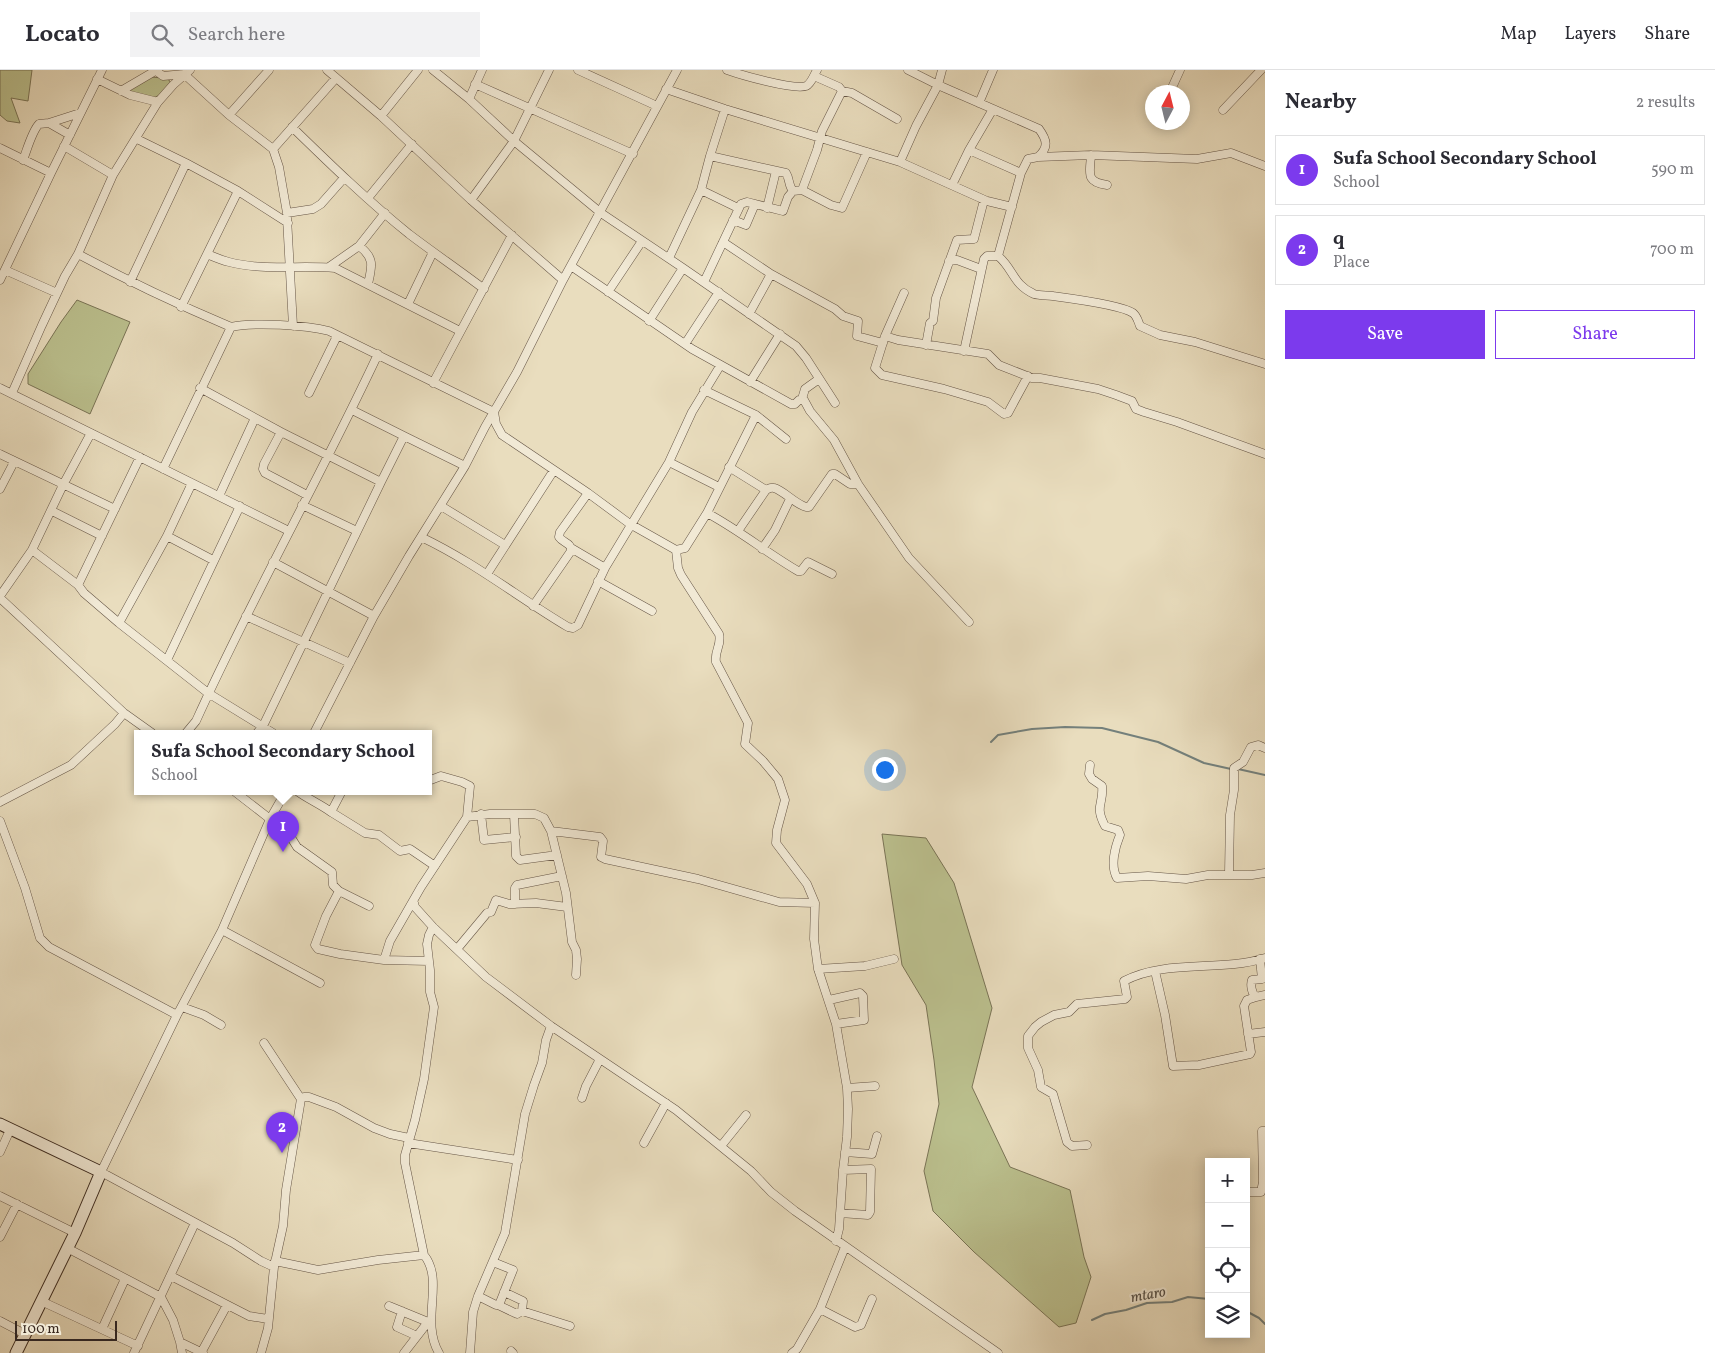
<!DOCTYPE html>
<meta charset="utf-8">
<style>
:root{--surface:#fff;--page:#f2f2f3;--text:#2b2b33;--muted:#7c7c81;--line:#e1e1e2;--accent:#7c3aed}
body{margin:0;font-family:Vollkorn,serif;background:var(--page);color:var(--text)}
.controls{position:absolute;right:15px;bottom:15px;display:grid;overflow:hidden;border-radius:0px;box-shadow:0 2px 12px #0003}
.controls button{width:45px;height:45px;display:grid;place-items:center;padding:0;border:0;border-bottom:1px solid var(--line);background:var(--surface);color:var(--text);font:25px sans-serif}
.compass{position:absolute;left:1145px;top:15px;width:45px;height:45px;border-radius:50%;background:var(--surface);box-shadow:0 2px 12px #0003;rotate:7deg}
.scale{position:absolute;left:15px;bottom:12px;width:102px;box-sizing:border-box;padding-left:5px;border:2px solid #3a291f;border-top:0;font-size:14px;line-height:18px;white-space:nowrap;color:#3a291f;-webkit-text-stroke:4px #f1e9d5;paint-order:stroke}
.you{position:absolute;left:884px;top:699px;width:18px;height:18px;margin:-12px;border:4px solid #fff;border-radius:50%;background:#1a73e8;box-shadow:0 0 0 8px #1a73e833}
.badge{display:grid;place-items:center;width:32px;height:32px;border-radius:50%;background:var(--accent);color:#fff;font-size:16px;font-weight:700}
.pin{position:absolute;translate:-50% -41px;filter:drop-shadow(0 1px 2px #0008)}
.pin::after{content:'';position:absolute;top:26px;width:18px;height:15px;background:inherit;clip-path:polygon(0 0,100% 0,50% 100%)}
.popup{position:absolute;left:134px;top:660px;width:298px;height:65px;box-sizing:border-box;display:grid;place-content:center;border-radius:0px;background:var(--surface);filter:drop-shadow(0 1px 4px #0005);font-size:16px;white-space:nowrap;color:var(--muted)}
.popup b{font-size:19px;color:var(--text)}
.popup::after{content:'';position:absolute;left:50%;top:100%;margin-left:-10px;border:10px solid transparent;border-top-color:var(--surface)}
.list{margin:0;padding:0;list-style:none}
h2{display:flex;justify-content:space-between;align-items:center;height:65px;margin:0;padding:0 20px;font-size:21px}
h2 small{font-size:16px;font-weight:400;color:var(--muted)}
.list li{display:grid;grid-template-columns:32px 1fr auto;gap:15px;align-items:center;box-sizing:border-box;height:70px;margin:0 10px 10px;padding:0 10px;border:1px solid var(--line);border-radius:0px}
.list b{display:block;font-size:19px;white-space:nowrap}
.list p{margin:0;font-size:16px;white-space:nowrap;color:var(--muted)}
.list em{font-size:16px;font-style:normal;color:var(--muted)}
.actions{display:flex;gap:10px;padding:15px 20px}
.actions a{flex:1;padding:11px 0;border:1px solid var(--accent);border-radius:0px;text-align:center;font-size:18px;color:var(--accent)}
.actions .main{background:var(--accent);color:#fff}
.icon{flex:none;width:28px;height:28px;fill:none;stroke:currentColor;stroke-width:2;stroke-linecap:round;stroke-linejoin:round}
.map{position:relative;flex:none;width:1265px;height:1283px;overflow:hidden}
header{display:flex;align-items:center;gap:30px;box-sizing:border-box;height:70px;padding:0 25px;background:var(--surface);border-bottom:1px solid var(--line)}
header strong{font-size:24px}
nav{display:flex;gap:28px;margin-inline-start:auto;font-size:18px}
.search{width:350px;height:45px;background:var(--page);display:flex;align-items:center;gap:12px;box-sizing:border-box;padding:0 18px;border-radius:0px;color:var(--muted);font-size:19px}
main{display:flex}
aside{flex:1;background:var(--surface)}
.map>svg:first-child{display:block}
.green{fill:#bbc08e;stroke:#7a7456}
.lines{fill:none;stroke-linecap:round;stroke-linejoin:round}
.stream{stroke:#74807c;stroke-width:2}
.street-casing{stroke:#665647;stroke-width:9}
.secondary-casing{stroke:#3a291f;stroke-width:13}
.street{stroke:#f1e9d5;stroke-width:8}
.secondary{stroke:#f1e9d5;stroke-width:11}
.labels{text-anchor:middle;stroke-width:4;stroke-linejoin:round;paint-order:stroke}
.water-label{font-size:15px;font-style:italic;fill:#524d46;stroke:#f1e9d5}
</style>
<header>
<strong>Locato</strong>
<div class="search"><svg class="icon" aria-label="search" viewBox="0 0 24 24"><circle cx="10" cy="10" r="6"/><path d="M15 15l6 6"/></svg>Search here</div>
<nav><a>Map</a><a>Layers</a><a>Share</a></nav>
</header>
<main>
<div class="map">
<svg width="1265" height="1283" viewBox="0 0 1265 1283">
<rect width="100%" height="100%" fill="#e9ddbe"/>
<filter id="stains"><feTurbulence type="fractalNoise" baseFrequency=".004" numOctaves="4"/><feColorMatrix values="0 0 0 0 .2 0 0 0 0 .09 0 0 0 0 .02 0 0 0 .5 -.17"/></filter>
<radialGradient id="worn" r=".72"><stop offset=".6" stop-color="#630" stop-opacity="0"/><stop offset="1" stop-color="#630" stop-opacity=".3"/></radialGradient>
<path class="green" d="M 0,0 L 32,0 L 28,31 L 11,28 L 20,53 L 7,51 L 0,45 Z
M 151,7 L 163,8 L 169,10 L 171,14 C 154,33 149,31 127,19 Z
M 77,230 L 130,252 L 90,344 L 28,314 L 28,304 L 61,252 Z
M 882,764 L 926,768 L 954,813 L 992,938 L 972,1017 L 1010,1097 L 1070,1120 L 1084,1187 L 1091,1207 L 1076,1253 L 1059,1257 L 974,1182 L 933,1141 L 924,1101 L 939,1034 L 934,990 L 926,935 L 902,895 Z"/>
<g class="lines">
<path class="stream" d="M 991,672 L 998,665 L 1032,659 L 1065,657 L 1102,658 L 1158,672 L 1204,693 L 1231,699
M 1238,699 L 1265,705
M 1246,1241 L 1259,1248 L 1265,1254
M 1092,1250 L 1105,1244 L 1126,1240 L 1147,1233 L 1172,1232 L 1188,1227 L 1209,1229"/>
<g class="street-casing">
<path id="street" d="M 155,0 L 163,6 L 184,4
M 327,0 L 381,46 L 471,130 L 563,210
M 433,0 L 469,29 L 514,71 L 601,143 L 683,198 L 796,276 L 806,288 L 835,333
M 578,0 L 657,36
M 727,0 C 741,5 793,20 806,16 C 811,14 814,5 817,0
M 908,0 L 938,15 L 1039,59 C 1047,70 1049,77 1038,87
M 184,4 L 229,45 L 273,79 L 279,97 L 287,143 L 313,139 L 321,134 L 344,108
M 97,9 L 130,25 L 158,32
M 475,14 L 633,84
M 666,19 L 725,39 L 900,92 L 987,131 L 1012,137
M 121,21 L 155,1
M 842,21 L 852,23 L 897,49
M 1170,22 L 1180,0
M 469,29 L 482,0
M 979,33 L 993,0
M 1223,40 L 1261,0
M 229,45 L 269,0
M 381,46 L 418,0
M 49,53 L 80,43
M 292,57 C 330,94 368,131 409,164 C 434,183 459,200 484,219
M 64,76 L 113,105
M 0,78 L 51,103 L 0,210
M 273,79 L 336,8
M 969,80 L 1021,103
M 1091,85 C 1090,103 1085,112 1107,115
M 710,86 L 786,103 C 790,109 788,115 793,121
M 23,90 C 27,80 32,61 39,54 L 49,53 L 70,65
M 900,92 L 916,56 L 938,15 L 942,0
M 186,93 L 238,121 L 288,153
M 1265,96 L 1231,83 L 1197,89 L 1091,85 L 1038,87 L 1028,89 L 1021,103 L 998,186 C 1013,198 1013,215 1034,224 C 1040,226 1048,225 1053,226 C 1068,228 1122,235 1133,243 C 1137,246 1138,251 1140,256 L 1160,265 L 1195,272 L 1265,294
M 51,103 L 102,0
M 952,115 L 969,80 L 993,39
M 701,120 L 738,138
M 802,120 L 831,135 L 842,138 L 867,82
M 368,128 L 412,74
M 471,130 L 514,71 L 549,0
M 767,138 L 776,101
M 287,148 L 293,256
M 733,150 L 746,155 L 755,134
M 723,172 L 771,204 L 835,239 L 843,246 L 858,251 L 857,266 L 883,273
M 359,176 C 375,188 372,196 368,214
M 78,184 C 128,211 179,235 231,257
M 207,184 C 214,187 221,190 229,192 C 263,201 300,195 335,198 L 460,261
M 669,188 L 701,120 L 710,86 L 725,39
M 949,191 L 957,190 L 981,199
M 571,196 L 692,279 L 791,334 L 795,334 L 799,330 L 804,330 L 810,341 L 834,370 L 858,414 L 909,488 L 969,552
M 329,197 L 359,176 L 385,143
M 5,200 L 57,223
M 130,212 L 186,93 L 137,69
M 704,212 L 741,134 L 747,132 L 783,141 L 788,127 L 793,121 L 802,120 L 817,80 L 822,61 L 842,21 L 839,17 L 814,6
M 608,222 L 642,171
M 904,223 L 885,266 L 898,270 L 988,284 L 999,295 L 1032,308 L 1040,308 L 1098,319 L 1116,325 L 1132,331 L 1136,339 L 1144,342 L 1177,352 L 1265,384
M 408,234 L 433,182
M 181,237 L 238,121
M 749,244 L 771,204
M 649,251 L 683,198
M 885,266 L 875,298 L 882,305 L 944,319 L 988,332 L 1004,344 L 1008,343 L 1028,306
M 685,274 L 719,222
M 926,275 L 930,253 L 933,251 L 936,228 L 957,170 L 974,169 L 984,130
M 964,281 L 984,189 L 987,186 L 998,186
M 750,312 L 780,264
M 433,313 L 512,165
M 0,318 L 289,461
M 200,318 L 281,362 L 381,412 L 404,366 L 465,396
M 704,320 L 756,345 L 707,443
M 12,323 L 42,255 L 65,206 L 78,184 L 113,105 L 158,32 L 173,15 L 190,0
M 309,323 L 337,266
M 802,329 L 805,319 L 819,309
M 352,340 L 404,366
M 494,342 L 496,354 L 502,365 L 554,400
M 756,345 L 786,369
M 281,362 L 264,394 L 263,399 L 265,403 L 307,425
M 0,384 L 115,439
M 669,392 L 719,417
M 729,397 L 766,420
M 163,399 L 231,257 C 254,252 306,255 329,261 L 494,342
M 0,419 L 14,392
M 219,426 L 255,348
M 302,435 L 357,461
M 441,436 L 505,475
M 52,441 L 102,466
M 738,461 L 766,420 C 768,419 771,417 774,418 C 783,420 795,434 806,437 L 809,437 L 832,404 L 835,404 L 850,414 L 858,414
M 167,466 L 213,490
M 421,467 C 474,492 519,528 568,557 L 573,558 L 578,555 L 605,498 L 669,392 L 692,342 L 720,296
M 571,478 L 605,498
M 762,479 L 775,460 L 790,429
M 32,480 L 78,515 L 84,523 L 119,553 L 208,623 L 273,663
M 676,480 L 678,498 L 681,505 L 719,564 C 722,575 714,581 716,592 L 748,653 L 745,674 L 763,691 L 778,709 L 785,730 L 777,760 L 776,773 L 807,814 L 815,833 L 814,869 L 818,899 L 836,954 L 847,1018 L 848,1039 L 847,1067 L 843,1100 L 839,1159 L 836,1171
M 273,492 L 374,546
M 487,504 L 554,400 L 588,423
M 598,511 L 652,541
M 78,515 L 140,387
M 0,526 L 32,480 L 63,415 L 91,363
M 0,528 L 124,643 L 152,663
M 533,536 L 571,481 C 572,473 563,473 559,467 L 560,462 L 588,423 L 630,454 L 676,480 L 685,478 L 707,443 C 739,460 767,483 798,501 L 801,501 L 808,492 L 832,504
M 246,546 L 350,593
M 119,553 L 167,466 L 192,413
M 167,590 L 240,436
M 186,663 L 196,651 C 252,527 320,408 378,284
M 257,663 L 263,656 L 381,412
M 314,663 L 374,546 L 409,486 L 465,396 L 485,357 L 517,302 L 563,210 L 677,0
M 1090,695 L 1089,704 L 1092,709 L 1102,716 C 1104,735 1094,735 1105,756 L 1118,760 L 1120,765 C 1115,777 1110,796 1117,808 L 1148,806 L 1186,809 L 1208,805 L 1252,805 L 1265,803
M 428,711 L 441,706 L 462,712 L 470,716 L 467,747 L 421,817 L 390,871 L 384,890 L 429,891
M 234,721 L 270,749 L 292,769 L 297,777 L 332,802 L 333,815 L 339,821
M 297,721 C 308,729 320,734 331,742 L 342,721
M 0,732 L 71,695 L 115,654 L 124,643
M 331,742 L 365,763 L 379,765 L 400,781 L 410,779 L 435,796
M 481,744 L 484,770 L 516,767
M 514,744 L 516,786 L 520,790 L 557,785
M 467,747 L 490,744 L 535,744 L 544,748 L 551,761 L 566,823 L 572,872 L 576,880 L 577,889 L 576,905
M 0,751 L 25,818 L 40,868 L 49,877 L 177,945
M 551,761 L 600,767 L 603,771 L 601,787 L 605,789 L 698,809 L 779,832 L 815,833
M 1229,804 L 1230,745 L 1234,720 L 1234,698 L 1243,692 L 1251,677 L 1258,675 L 1265,678
M 414,833 L 415,837 L 433,857 L 486,907 L 551,956 L 676,1040 L 751,1101 L 771,1122 L 795,1141 L 998,1283
M 515,834 L 515,818 L 517,815 L 562,806
M 369,836 L 339,821 L 326,846 L 315,875 L 318,879 L 340,884 L 384,890
M 433,857 L 429,865 L 427,874 L 430,900 L 430,922 L 434,937 L 424,1009 L 415,1050 L 405,1085 L 405,1093 L 424,1185 C 445,1211 420,1251 439,1283
M 222,860 L 320,913
M 457,879 L 487,843 L 491,842 L 496,830 L 509,834 L 536,833 L 567,837
M 1260,889 L 1262,909 L 1252,910 C 1250,915 1252,924 1256,927 L 1265,925
M 818,899 L 865,896 L 894,889
M 1155,901 L 1165,945 L 1173,996 L 1199,995 L 1250,984 L 1251,982 L 1244,936 L 1247,930 L 1256,927
M 829,930 L 860,923 L 863,926 L 864,950 L 836,954
M 182,937 L 204,945 L 221,955
M 1248,964 L 1265,962
M 847,1018 L 875,1016
M 582,1028 L 586,1016 L 600,989
M 301,1029 L 304,1027 L 309,1027 L 336,1037 L 374,1058 L 390,1064 L 409,1068
M 408,1073 L 518,1090
M 644,1073 L 666,1033
M 1087,1075 L 1072,1076 L 1067,1072 L 1053,1024 L 1041,1017 L 1038,1000 L 1028,978 L 1028,966 L 1035,957 L 1041,952 L 1054,945 L 1069,942 L 1077,934 L 1125,929 L 1127,927 L 1124,911 C 1166,889 1220,902 1265,888
M 721,1076 L 746,1045
M 0,1082 L 10,1060
M 845,1082 L 872,1084 L 877,1066
M 1246,1122 L 1261,1122 L 1263,1112 L 1262,1061 L 1265,1061
M 0,1126 L 75,1163
M 840,1143 L 868,1145 L 870,1142 L 871,1099 L 843,1100
M 0,1167 L 17,1134
M 67,1178 L 161,1227 L 173,1250 L 180,1272 L 203,1283
M 275,1191 L 318,1200 L 378,1190 L 424,1185
M 274,1197 L 261,1191 L 233,1173 L 101,1102 L 177,945 L 222,860 L 270,749 L 286,721
M 171,1206 L 249,1246 L 268,1249
M 504,1222 L 523,1231 L 522,1241
M 478,1226 L 496,1235 L 499,1235 L 513,1200 L 493,1192
M 41,1231 L 138,1276
M 498,1235 L 517,1244 L 522,1241 L 570,1256
M 389,1236 L 428,1252
M 820,1239 L 855,1257 L 861,1255 L 872,1229
M 402,1241 L 397,1257 L 417,1266
M 0,1251 L 25,1264
M 102,1259 L 125,1209
M 180,1272 L 182,1283
M 511,1281 L 513,1283
M 134,1283 L 195,1153
M 201,1283 L 227,1235
M 261,1283 L 268,1258 L 274,1197 L 283,1156 L 286,1120 L 301,1029 L 264,973
M 404,1283 L 428,1252 L 430,1251
M 470,1283 L 473,1242 L 478,1226 L 505,1163 L 525,1044 L 534,1015 L 542,993 L 546,970 L 551,956
M 792,1283 L 797,1279 L 820,1239 L 845,1177"/>
</g>
<g class="secondary-casing">
<path id="secondary" d="M 0,1054 L 101,1102 L 75,1163 L 16,1283"/>
</g>
<use href="#street" class="street"/>
<use href="#secondary" class="secondary"/>
</g>
<g class="labels">
<g class="water-label">
<text transform="translate(1148 1224) rotate(-10)" y="5">mtaro</text>
</g>
</g>
<rect width="100%" height="100%" filter="url(#stains)"/>
<rect width="100%" height="100%" fill="url(#worn)"/>
</svg>
<div class="controls">
<button>+</button>
<button>−</button>
<button><svg class="icon" aria-label="locate" viewBox="0 0 24 24"><circle cx="12" cy="12" r="6"/><path d="M12 2v4M12 18v4M2 12h4M18 12h4"/></svg></button>
<button><svg class="icon" aria-label="layers" viewBox="0 0 24 24"><path d="M12 4l9 5-9 5-9-5zM3 14l9 5 9-5"/></svg></button>
</div>
<svg class="compass" viewBox="-18 -18 36 36"><path d="M0-13l5 13h-10z" fill="#e53935"/><path d="M0 13l5-13h-10z" fill="#7c7c81"/></svg>
<div class="scale">100 m</div>
<div class="you"></div>
<div class="pin badge" style="left:283px;top:782px">1</div>
<div class="popup"><b>Sufa School Secondary School</b>School</div>
<div class="pin badge" style="left:282px;top:1083px">2</div>
</div>
<aside>
<h2>Nearby<small>2 results</small></h2>
<ul class="list">
<li><span class="badge">1</span><div><b>Sufa School Secondary School</b><p>School</p></div><em>590 m</em></li>
<li><span class="badge">2</span><div><b>q</b><p>Place</p></div><em>700 m</em></li>
</ul>
<div class="actions"><a class="main">Save</a><a>Share</a></div>
</aside>
</main>
